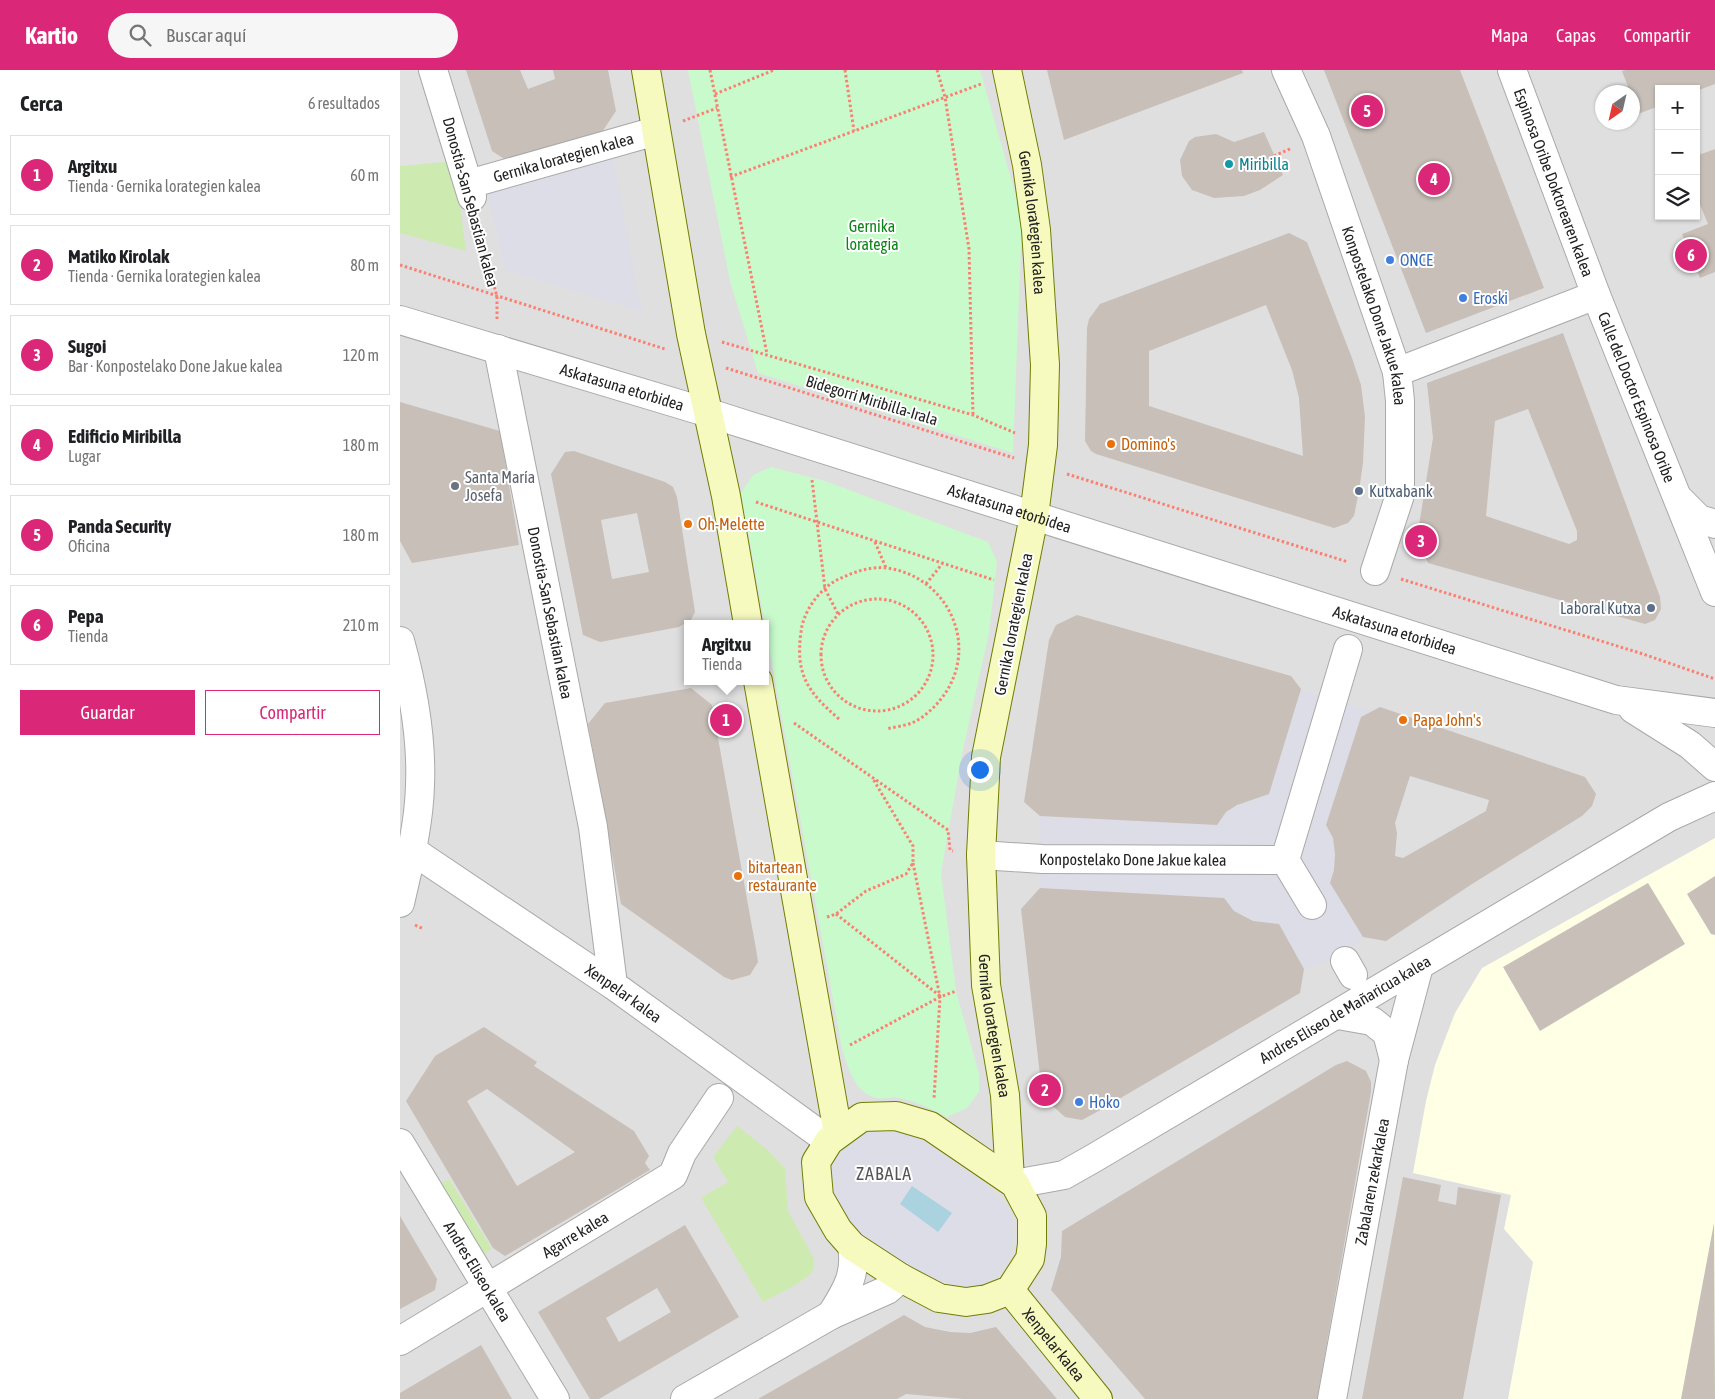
<!DOCTYPE html>
<html lang="es">
<meta charset="utf-8">
<style>
:root{--surface:#fff;--page:#f6f6f6;--text:#202124;--muted:#757577;--line:#e0e0e0;--accent:#db2777}
body{margin:0;font-family:"Asap Condensed",sans-serif;background:var(--page);color:var(--text)}
.controls{position:absolute;right:15px;top:15px;display:grid;overflow:hidden;border-radius:0px;box-shadow:0 1px 4px #0004}
.controls button{width:45px;height:45px;display:grid;place-items:center;padding:0;border:0;border-bottom:1px solid var(--line);background:var(--surface);color:var(--text);font:25px sans-serif}
.compass{position:absolute;left:1195px;top:15px;width:45px;height:45px;border-radius:50%;background:var(--surface);box-shadow:0 1px 4px #0004;rotate:214deg}
.you{position:absolute;left:579px;top:699px;width:18px;height:18px;margin:-12px;border:4px solid #fff;border-radius:50%;background:#1a73e8;box-shadow:0 0 0 8px #1a73e833}
.badge{display:grid;place-items:center;width:32px;height:32px;border-radius:50%;background:var(--accent);color:#fff;font-size:16px;font-weight:700}
.pin{position:absolute;translate:-50% -50%;border:2px solid #fff;box-shadow:0 1px 5px #0006}
.popup{position:absolute;left:284px;top:550px;width:85px;height:65px;box-sizing:border-box;display:grid;place-content:center;border-radius:0px;background:var(--surface);filter:drop-shadow(0 1px 4px #0005);font-size:16px;white-space:nowrap;color:var(--muted)}
.popup b{font-size:19px;color:var(--text)}
.popup::after{content:'';position:absolute;left:50%;top:100%;margin-left:-10px;border:10px solid transparent;border-top-color:var(--surface)}
.list{margin:0;padding:0;list-style:none}
h2{display:flex;justify-content:space-between;align-items:center;height:65px;margin:0;padding:0 20px;font-size:21px}
h2 small{font-size:16px;font-weight:400;color:var(--muted)}
.list li{display:grid;grid-template-columns:32px 1fr auto;gap:15px;align-items:center;box-sizing:border-box;height:80px;margin:0 10px 10px;padding:0 10px;border:1px solid var(--line);border-radius:0px}
.list b{display:block;font-size:19px;white-space:nowrap}
.list p{margin:0;font-size:16px;white-space:nowrap;color:var(--muted)}
.list em{font-size:16px;font-style:normal;color:var(--muted)}
.actions{display:flex;gap:10px;padding:15px 20px}
.actions a{flex:1;padding:11px 0;border:1px solid var(--accent);border-radius:0px;text-align:center;font-size:18px;color:var(--accent)}
.actions .main{background:var(--accent);color:#fff}
.icon{flex:none;width:28px;height:28px;fill:none;stroke:currentColor;stroke-width:2;stroke-linecap:round;stroke-linejoin:round}
.map{position:relative;flex:none;width:1315px;height:1329px;overflow:hidden}
header{display:flex;align-items:center;gap:30px;box-sizing:border-box;height:70px;padding:0 25px;background:var(--accent);color:#fff}
header strong{font-size:24px}
nav{display:flex;gap:28px;margin-inline-start:auto;font-size:18px}
.search{width:350px;height:45px;background:var(--page);display:flex;align-items:center;gap:12px;box-sizing:border-box;padding:0 18px;border-radius:28px;color:var(--muted);font-size:19px}
main{display:flex}
aside{flex:1;background:var(--surface)}
.map>svg:first-child{display:block}
.residential{fill:#e0dfdf;fill-rule:evenodd}
.education{fill:#ffffe5}
.grass{fill:#cdebb0}
.park{fill:#c8facc}
.parking{fill:#e2e2e2}
.plaza{fill:#dddde8}
.water{fill:#aad3df}
.building{fill:#c7bfb8;fill-rule:evenodd}
.lines{fill:none;stroke-linecap:round;stroke-linejoin:round}
.street-casing{stroke:#a9a9a9;stroke-width:30}
.secondary-casing{stroke:#707d05;stroke-width:30}
.path{stroke:#fa8072;stroke-width:3;stroke-dasharray:2.5 2.5;stroke-linecap:butt}
.street{stroke:#fff;stroke-width:28}
.secondary{stroke:#f7fabf;stroke-width:28}
.culture-dot{fill:#0f9aa8;stroke:#fff;stroke-width:2}
.shop-dot{fill:#3f7fe0;stroke:#fff;stroke-width:2}
.food-dot{fill:#e8710a;stroke:#fff;stroke-width:2}
.worship-dot{fill:#6b7280;stroke:#fff;stroke-width:2}
.service-dot{fill:#5c6f8a;stroke:#fff;stroke-width:2}
.labels{text-anchor:middle;stroke-width:4;stroke-linejoin:round;paint-order:stroke}
.street-label{font-size:16px;fill:#222;stroke:#fff}
.culture-label{font-size:16px;fill:#0d838f;stroke:#fff;text-anchor:start}
.park-label{font-size:16px;fill:#0c8416;stroke:#fff}
.shop-label{font-size:16px;fill:#366cbe;stroke:#fff;text-anchor:start}
.food-label{font-size:16px;fill:#c56008;stroke:#fff;text-anchor:start}
.worship-label{font-size:16px;fill:#5b616d;stroke:#fff;text-anchor:start}
.service-label{font-size:16px;fill:#4e5e75;stroke:#fff;text-anchor:start}
.neighbourhood-label{font-size:18px;letter-spacing:1px;fill:#555;stroke:#fff}
</style>
<header>
<strong>Kartio</strong>
<div class="search"><svg class="icon" aria-label="search" viewBox="0 0 24 24"><circle cx="10" cy="10" r="6"/><path d="M15 15l6 6"/></svg>Buscar aquí</div>
<nav><a>Mapa</a><a>Capas</a><a>Compartir</a></nav>
</header>
<main>
<aside>
<h2>Cerca<small>6 resultados</small></h2>
<ul class="list">
<li><span class="badge">1</span><div><b>Argitxu</b><p>Tienda · Gernika lorategien kalea</p></div><em>60 m</em></li>
<li><span class="badge">2</span><div><b>Matiko Kirolak</b><p>Tienda · Gernika lorategien kalea</p></div><em>80 m</em></li>
<li><span class="badge">3</span><div><b>Sugoi</b><p>Bar · Konpostelako Done Jakue kalea</p></div><em>120 m</em></li>
<li><span class="badge">4</span><div><b>Edificio Miribilla</b><p>Lugar</p></div><em>180 m</em></li>
<li><span class="badge">5</span><div><b>Panda Security</b><p>Oficina</p></div><em>180 m</em></li>
<li><span class="badge">6</span><div><b>Pepa</b><p>Tienda</p></div><em>210 m</em></li>
</ul>
<div class="actions"><a class="main">Guardar</a><a>Compartir</a></div>
</aside>
<div class="map">
<svg width="1315" height="1329" viewBox="0 0 1315 1329">
<rect width="100%" height="100%" fill="#f2efe9"/>
<path class="residential" d="M 0,0 L 1315,0 L 1315,1329 L 0,1329 ZM 1259,19 L 1296,19 L 1296,146 L 1259,146 ZM 1202,22 L 1232,22 L 1232,52 L 1202,52 ZM 287,554 L 365,554 L 365,611 L 287,611 Z"/>
<path class="education" d="M 1315,768 L 1315,1329 L 1108,1329 L 1133,1192 L 1104,1159 L 1111,1125 L 1013,1103 L 1026,1031 L 1035,995 L 1055,943 L 1082,898 Z"/>
<path class="grass" d="M 54,91 L 66,181 L 0,163 L 0,96 Z
M 337,1056 L 368,1080 L 385,1099 L 388,1141 L 413,1187 C 415,1193 415,1198 412,1202 C 403,1213 376,1225 363,1232 L 301,1128 L 328,1112 L 313,1087 Z
M 49,1109 L 92,1179 L 84,1184 L 40,1114 Z"/>
<path class="park" d="M 288,0 L 580,0 L 622,147 L 613,383 L 358,303 L 330,211 Z
M 371,397 L 425,411 L 588,472 L 597,492 L 589,563 L 562,684 L 541,803 L 556,921 L 579,1004 L 579,1022 L 567,1038 L 547,1047 C 532,1039 517,1032 500,1028 C 492,1026 484,1030 477,1028 C 455,1024 448,997 442,979 L 341,423 L 353,405 Z"/>
<path class="parking" d="M 0,0 L 25,0 L 54,91 L 0,96 Z"/>
<path class="plaza" d="M 213,85 L 238,224 L 243,242 L 105,200 L 87,119 Z
M 901,619 L 972,641 L 961,647 L 926,755 L 933,768 L 935,784 L 963,867 L 943,887 L 904,899 L 879,854 L 853,851 L 834,841 L 824,828 L 640,818 L 640,746 L 817,755 L 826,742 L 837,735 L 869,724 Z
M 473,1056 L 511,1062 L 585,1115 L 605,1135 L 612,1146 L 612,1182 L 599,1205 L 573,1220 L 541,1218 L 453,1159 L 438,1143 L 427,1105 L 431,1092 L 442,1078 Z"/>
<path class="water" d="M 512,1116 L 552,1143 L 538,1162 L 500,1134 Z"/>
<path class="building" d="M 66,0 L 120,0 L 128,19 L 155,9 L 153,0 L 208,0 L 216,41 L 198,68 L 112,94 L 92,81 Z
M 647,0 L 842,0 L 843,3 L 664,70 Z
M 924,0 L 1060,0 L 1144,218 L 1026,263 Z
M 1226,0 L 1315,0 L 1315,14 L 1296,21 L 1296,19 L 1259,19 L 1259,36 L 1238,44 L 1232,22 L 1230,22 L 1222,1 Z
M 864,62 L 883,105 L 860,120 L 844,126 L 814,128 L 792,120 L 782,106 L 780,90 L 789,71 L 795,67 L 816,64 L 834,72 Z
M 1315,79 L 1315,202 L 1300,208 L 1282,164 L 1308,154 L 1298,130 L 1296,131 L 1296,86 Z
M 889,163 L 907,172 L 952,288 L 961,315 L 965,347 L 963,393 L 959,421 L 954,446 L 948,453 L 934,458 L 696,384 L 691,381 L 685,371 L 687,258 L 689,249 L 700,234 ZM 866,235 L 892,300 L 899,328 L 903,386 L 749,336 L 749,281 Z
M 1163,263 L 1260,527 L 1261,539 L 1255,550 L 1245,554 L 1028,493 L 1017,468 L 1033,368 L 1027,313 ZM 1128,339 L 1177,461 L 1177,470 L 1169,474 L 1086,446 L 1095,351 Z
M 0,332 L 100,361 L 119,475 L 12,493 L 0,471 Z
M 174,381 L 265,412 L 273,417 L 277,427 L 295,542 L 291,550 L 279,557 L 200,572 L 183,565 L 151,404 L 165,382 ZM 237,443 L 249,502 L 212,509 L 201,450 Z
M 677,545 L 891,606 L 901,619 L 869,724 L 837,735 L 826,742 L 817,755 L 640,746 L 624,732 L 649,570 L 656,555 Z
M 291,618 L 312,635 L 356,879 L 358,892 L 350,905 L 332,910 L 324,907 L 221,834 L 188,654 L 205,633 Z
M 980,637 L 1185,707 L 1196,724 L 1192,736 L 1182,746 L 1072,814 L 986,871 L 963,867 L 930,813 L 934,800 L 935,784 L 933,768 L 926,755 L 961,647 ZM 1010,706 L 1089,730 L 1086,741 L 1003,788 L 995,786 L 997,763 L 995,753 Z
M 1315,806 L 1315,865 L 1311,864 L 1287,824 Z
M 1248,813 L 1285,874 L 1140,961 L 1103,897 Z
M 640,818 L 824,828 L 834,841 L 853,851 L 879,854 L 904,899 L 900,923 L 695,1043 L 682,1050 L 665,1047 L 646,1030 L 641,1014 L 621,839 Z
M 84,957 L 137,992 L 134,996 L 234,1061 L 249,1086 L 245,1093 L 250,1100 L 105,1186 L 93,1178 L 6,1031 L 35,986 ZM 87,1019 L 175,1082 L 117,1116 L 67,1031 Z
M 947,991 L 966,1001 L 971,1012 L 971,1022 L 917,1329 L 745,1329 L 651,1220 L 661,1187 L 662,1161 L 936,995 Z
M 1003,1107 L 1041,1115 L 1038,1131 L 1056,1135 L 1058,1117 L 1101,1125 L 1063,1329 L 962,1329 Z
M 0,1146 L 37,1209 L 35,1220 L 0,1239 Z
M 1314,1153 L 1315,1329 L 1281,1329 Z
M 285,1155 L 339,1247 L 199,1329 L 190,1329 L 138,1242 ZM 257,1218 L 271,1242 L 219,1272 L 206,1248 Z
M 504,1245 L 525,1257 L 550,1262 L 570,1263 L 596,1257 L 657,1329 L 563,1329 L 506,1324 L 497,1329 L 358,1329 Z
M 81,1275 L 112,1329 L 0,1329 L 0,1323 Z"/>
<g class="lines">
<g class="street-casing">
<g id="street">
<path d="M 33,0 L 72,127"/>
<path id="s1" d="M 886,0 L 916,66 L 997,302 L 1000,331 L 1000,425 L 975,501"/>
<path id="s2" d="M 1112,0 L 1196,225 L 1315,522"/>
<path id="s3" d="M 69,114 L 256,61"/>
<path id="s4" d="M 0,250 L 309,343 L 1216,630 L 1315,643"/>
<path id="s5" d="M 98,279 L 193,757 L 213,915"/>
<path d="M 997,302 L 1196,225"/>
<path d="M 1280,430 L 1299,449 L 1315,454"/>
<path d="M 0,571 C 13,618 22,667 20,715 C 19,755 9,794 0,833"/>
<path d="M 1233,639 L 1290,675 L 1315,697"/>
<path id="s6" d="M 13,781 L 213,915 L 429,1071"/>
<path id="s7" d="M 581,785 L 642,789 L 885,790"/>
<path d="M 912,835 L 885,790 L 948,579"/>
<path d="M 945,891 L 953,905"/>
<path d="M 938,945 L 972,951 L 987,963 L 994,990"/>
<path id="s8" d="M 0,1073 L 155,1329"/>
<path id="s9" d="M 615,1114 L 664,1105 L 694,1088 L 1269,747 L 1315,726"/>
<path d="M 431,1245 C 446,1221 457,1205 452,1176"/>
<path id="s10" d="M 0,1271 L 273,1105 L 282,1083 L 319,1028"/>
<path d="M 285,1329 L 431,1245 L 487,1220 L 501,1208"/>
<path id="s11" d="M 932,1329 L 994,990 L 1019,896"/>
</g>
</g>
<g class="secondary-casing">
<g id="secondary">
<path d="M 246,0 L 291,264 L 326,426 L 348,554"/>
<path id="s12" d="M 607,0 L 627,95 L 636,160 L 645,295 L 643,375 L 634,446 L 586,687 L 581,785 L 586,915 L 605,1025 L 610,1109"/>
<path d="M 358,611 L 438,1063"/>
<path d="M 496,1046 L 530,1056 L 615,1114 L 632,1146 L 632,1174 L 630,1189 L 610,1220 L 587,1229 L 566,1232 L 539,1228 L 501,1208 L 452,1176 L 438,1160 L 419,1127 L 416,1092 L 429,1071 L 462,1047 Z"/>
<path id="s13" d="M 610,1220 L 698,1329"/>
</g>
</g>
<path class="path" d="M 310,0 L 367,284
M 445,0 L 454,61
M 537,0 L 545,27 L 569,179 L 573,345
M 315,24 L 374,0
M 283,51 L 317,38
M 874,86 L 892,78
M 330,107 L 581,14
M 78,154 L 97,227 L 97,251
M 0,195 L 265,279
M 322,272 L 573,345 L 615,363
M 326,298 L 614,388
M 667,404 L 948,492
M 412,410 L 425,519 L 438,544
M 356,432 L 594,510
M 475,472 L 486,498
M 1001,509 L 1243,584 L 1315,609
M 526,514 L 542,494
M421 585a56 56 0 1 1 112 0a56 56 0 1 1-112 0Z
M 439,649 C 408,622 395,605 401,562 C 403,541 421,517 439,509 C 454,502 470,496 487,498 C 550,507 581,579 541,629 C 533,639 523,648 512,653 C 504,656 494,657 486,659
M 394,653 L 548,760 L 550,780 L 553,781
M 513,793 L 540,927 L 534,1029
M 436,844 L 540,926
M 427,847 L 436,844 L 466,821 L 506,804 L 513,793 L 513,776 L 473,709
M 15,855 L 24,859
M 450,975 L 540,927 L 556,921"/>
<use href="#street" class="street"/>
<use href="#secondary" class="secondary"/>
</g>
<circle class="culture-dot" cx="829" cy="94" r="5"/>
<g class="shop-dot">
<circle cx="990" cy="190" r="5"/>
<circle cx="1063" cy="228" r="5"/>
<circle cx="679" cy="1032" r="5"/>
</g>
<g class="food-dot">
<circle cx="711" cy="374" r="5"/>
<circle cx="288" cy="454" r="5"/>
<circle cx="1003" cy="650" r="5"/>
<circle cx="338" cy="806" r="5"/>
</g>
<circle class="worship-dot" cx="55" cy="416" r="5"/>
<g class="service-dot">
<circle cx="959" cy="421" r="5"/>
<circle cx="1251" cy="538" r="5"/>
</g>
<g class="labels">
<g class="street-label">
<text dy="6" stroke="none"><textPath href="#s3" startOffset="98">Gernika lorategien kalea</textPath></text>
<text dy="6" stroke="none"><textPath href="#s2" startOffset="120">Espinosa Oribe Doktorearen kalea</textPath></text>
<text transform="translate(71 132) rotate(75)" y="6">Donostia-San Sebastian kalea</text>
<text dy="6" stroke="none"><textPath href="#s12" startOffset="155">Gernika lorategien kalea</textPath></text>
<text dy="6" stroke="none"><textPath href="#s1" startOffset="262">Konpostelako Done Jakue kalea</textPath></text>
<text dy="6" stroke="none"><textPath href="#s4" startOffset="232">Askatasuna etorbidea</textPath></text>
<text dy="6" stroke="none"><textPath href="#s2" startOffset="350">Calle del Doctor Espinosa Oribe</textPath></text>
<text transform="translate(472 330) rotate(17)" y="6">Bidegorri Miribilla-Irala</text>
<text dy="6" stroke="none"><textPath href="#s4" startOffset="638">Askatasuna etorbidea</textPath></text>
<text dy="6" stroke="none"><textPath href="#s5" startOffset="269">Donostia-San Sebastian kalea</textPath></text>
<text transform="translate(613 554) rotate(-79)" y="6">Gernika lorategien kalea</text>
<text dy="6" stroke="none"><textPath href="#s4" startOffset="1042">Askatasuna etorbidea</textPath></text>
<text dy="6" stroke="none"><textPath href="#s7" startOffset="152">Konpostelako Done Jakue kalea</textPath></text>
<text dy="6" stroke="none"><textPath href="#s6" startOffset="254">Xenpelar kalea</textPath></text>
<text dy="6" stroke="none"><textPath href="#s9" startOffset="376">Andres Eliseo de Mañaricua kalea</textPath></text>
<text dy="6" stroke="none"><textPath href="#s12" startOffset="965">Gernika lorategien kalea</textPath></text>
<text dy="6" stroke="none"><textPath href="#s11" startOffset="221">Zabalaren zekarkalea</textPath></text>
<text dy="6" stroke="none"><textPath href="#s10" startOffset="205">Agarre kalea</textPath></text>
<text dy="6" stroke="none"><textPath href="#s8" startOffset="150">Andres Eliseo kalea</textPath></text>
<text dy="6" stroke="none"><textPath href="#s13" startOffset="70">Xenpelar kalea</textPath></text>
</g>
<g class="culture-label">
<text x="839" y="100">Miribilla</text>
</g>
<g class="park-label">
<text x="472" y="162">Gernika<tspan x="472" dy="18">lorategia</tspan></text>
</g>
<g class="shop-label">
<text x="1000" y="196">ONCE</text>
<text x="1073" y="234">Eroski</text>
<text x="689" y="1038">Hoko</text>
</g>
<g class="food-label">
<text x="721" y="380">Domino's</text>
<text x="298" y="460">Oh-Melette</text>
<text x="1013" y="656">Papa John's</text>
<text x="348" y="803">bitartean<tspan x="348" dy="18">restaurante</tspan></text>
</g>
<g class="worship-label">
<text x="65" y="413">Santa María<tspan x="65" dy="18">Josefa</tspan></text>
</g>
<g class="service-label">
<text x="969" y="427">Kutxabank</text>
<text x="1241" y="544" text-anchor="end">Laboral Kutxa</text>
</g>
<g class="neighbourhood-label">
<text x="484" y="1110">ZABALA</text>
</g>
</g>
</svg>
<div class="controls">
<button>+</button>
<button>−</button>
<button><svg class="icon" aria-label="layers" viewBox="0 0 24 24"><path d="M12 4l9 5-9 5-9-5zM3 14l9 5 9-5"/></svg></button>
</div>
<svg class="compass" viewBox="-18 -18 36 36"><path d="M0-13l5 13h-10z" fill="#e53935"/><path d="M0 13l5-13h-10z" fill="#757577"/></svg>
<div class="you"></div>
<div class="pin badge" style="left:326px;top:650px">1</div>
<div class="popup"><b>Argitxu</b>Tienda</div>
<div class="pin badge" style="left:645px;top:1020px">2</div>
<div class="pin badge" style="left:1021px;top:471px">3</div>
<div class="pin badge" style="left:1034px;top:109px">4</div>
<div class="pin badge" style="left:967px;top:41px">5</div>
<div class="pin badge" style="left:1291px;top:185px">6</div>
</div>
</main>
